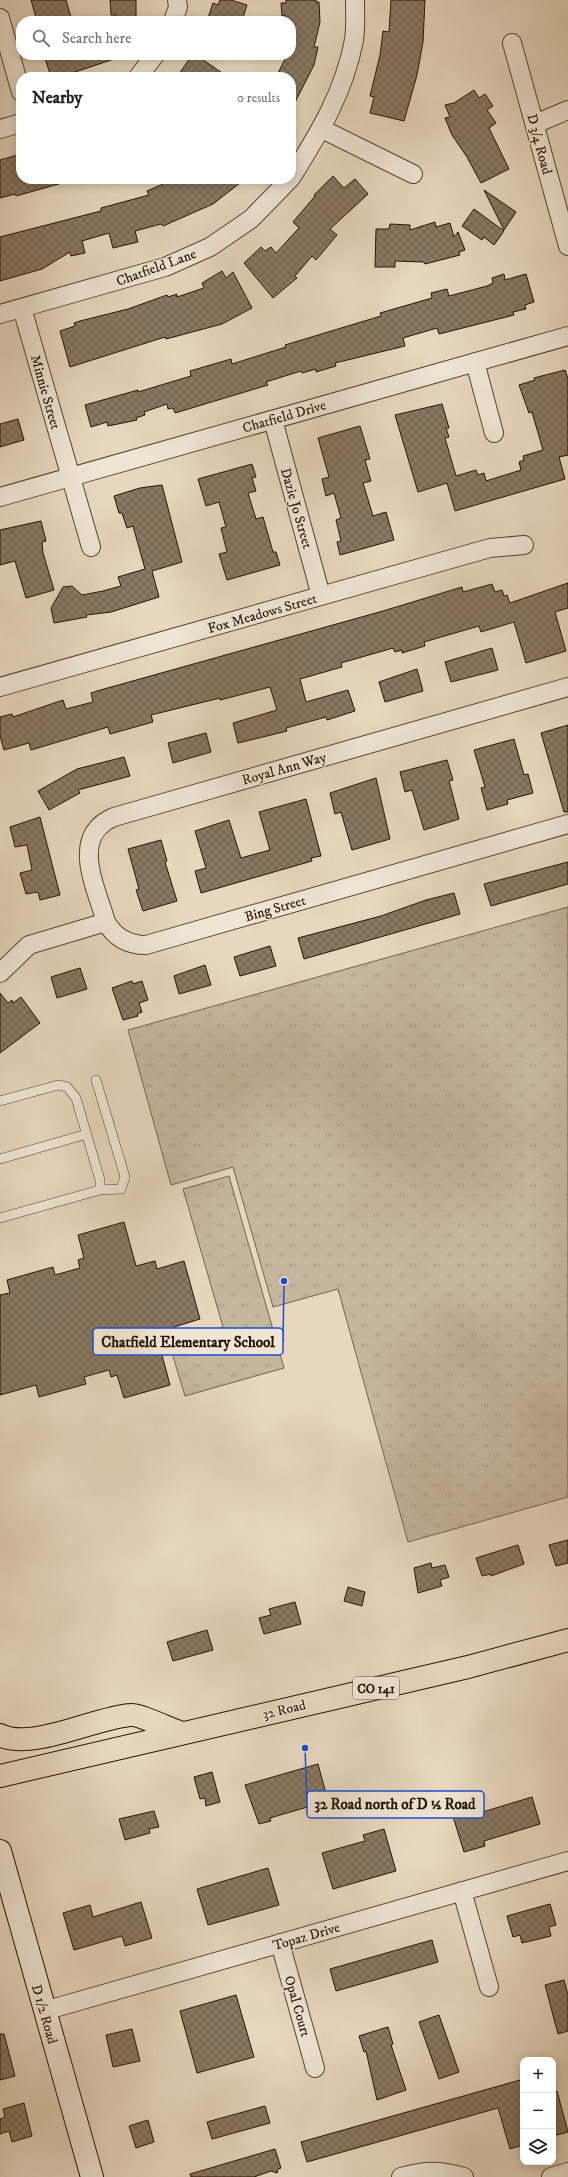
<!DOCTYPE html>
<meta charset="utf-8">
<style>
:root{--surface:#fff;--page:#f2f2f2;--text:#202124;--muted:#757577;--line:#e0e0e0}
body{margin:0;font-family:"IM FELL DW Pica",serif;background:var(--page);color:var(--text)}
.controls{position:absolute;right:12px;bottom:12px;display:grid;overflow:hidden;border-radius:8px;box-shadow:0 2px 10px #0003}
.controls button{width:36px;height:36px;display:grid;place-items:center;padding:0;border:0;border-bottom:1px solid var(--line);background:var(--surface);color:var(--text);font:20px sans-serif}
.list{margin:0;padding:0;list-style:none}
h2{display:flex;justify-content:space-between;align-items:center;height:52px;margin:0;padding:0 16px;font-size:17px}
h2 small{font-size:13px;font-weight:400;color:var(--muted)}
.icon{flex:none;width:22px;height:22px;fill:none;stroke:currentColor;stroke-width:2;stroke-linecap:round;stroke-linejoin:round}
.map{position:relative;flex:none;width:568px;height:2177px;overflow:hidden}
.search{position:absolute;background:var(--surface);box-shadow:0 2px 10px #0003;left:16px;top:16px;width:280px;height:44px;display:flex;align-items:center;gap:10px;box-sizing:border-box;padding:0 14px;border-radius:16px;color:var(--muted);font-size:15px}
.panel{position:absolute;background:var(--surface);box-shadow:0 2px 10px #0003;left:16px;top:72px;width:280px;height:112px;border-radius:16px}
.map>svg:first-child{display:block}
.grass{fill:url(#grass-tufts);stroke:#746450}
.building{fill:url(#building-cross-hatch);stroke:#241301}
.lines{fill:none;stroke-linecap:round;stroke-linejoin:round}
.lane-casing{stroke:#544430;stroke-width:10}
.street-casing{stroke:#544430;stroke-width:20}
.secondary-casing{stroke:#241301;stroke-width:24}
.primary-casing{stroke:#241301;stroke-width:24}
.lane{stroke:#efe5d5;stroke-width:9}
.street{stroke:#efe5d5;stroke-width:18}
.secondary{stroke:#efe5d5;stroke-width:22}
.primary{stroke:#e6d7be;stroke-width:22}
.labels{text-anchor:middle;stroke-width:3;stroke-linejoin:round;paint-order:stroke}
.shield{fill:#efe5d5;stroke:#615241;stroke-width:1}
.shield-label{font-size:13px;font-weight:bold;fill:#241301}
.street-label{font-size:14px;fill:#241301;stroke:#efe5d5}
.leader{fill:none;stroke:#1d4ed8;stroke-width:1.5}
.callout-dot{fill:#1d4ed8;stroke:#efe5d5;stroke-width:1.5}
.callout{fill:#efe5d5;stroke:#1d4ed8;stroke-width:1.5}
.callout-label{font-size:15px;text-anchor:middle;font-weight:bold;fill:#241301}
</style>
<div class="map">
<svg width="568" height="2177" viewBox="0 0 568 2177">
<defs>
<pattern id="grass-tufts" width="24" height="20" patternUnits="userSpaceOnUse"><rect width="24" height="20" fill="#c5b69e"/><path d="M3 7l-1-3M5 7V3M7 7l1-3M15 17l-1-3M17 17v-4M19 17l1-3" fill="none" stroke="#a99c86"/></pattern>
<pattern id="building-cross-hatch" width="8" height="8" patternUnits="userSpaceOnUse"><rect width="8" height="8" fill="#897963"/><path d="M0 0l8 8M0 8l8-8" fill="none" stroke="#70624f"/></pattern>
</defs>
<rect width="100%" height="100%" fill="#e6d7be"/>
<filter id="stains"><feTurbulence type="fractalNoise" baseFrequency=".005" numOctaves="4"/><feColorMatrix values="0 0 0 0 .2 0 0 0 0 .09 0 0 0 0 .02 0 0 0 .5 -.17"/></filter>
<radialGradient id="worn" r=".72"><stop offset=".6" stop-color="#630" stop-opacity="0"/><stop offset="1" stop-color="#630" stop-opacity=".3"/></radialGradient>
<path class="grass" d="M 568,907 L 568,1497 L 408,1542 L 338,1289 L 273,1307 L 233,1167 L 171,1185 L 128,1030 Z
M 229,1176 L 284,1368 L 185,1396 L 169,1343 L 223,1327 L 183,1189 Z"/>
<path class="building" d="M 31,0 L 66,0 L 72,21 L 37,21 Z
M 110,0 L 136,0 L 136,21 L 117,21 L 116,15 L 111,15 Z
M 220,0 L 231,0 L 247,5 L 242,21 L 207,21 L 213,3 L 218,5 Z
M 286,0 L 316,0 L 316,2 L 319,2 L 320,22 L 314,47 L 318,47 L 314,65 L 291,110 L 291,77 L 276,77 L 287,55 L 291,55 L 291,21 L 284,21 L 285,15 L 282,16 L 281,3 L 286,3 Z
M 391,0 L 425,0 L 423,42 L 417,75 L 404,121 L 370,113 L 374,97 L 370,96 L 380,55 L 383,31 L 389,32 Z
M 44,55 L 114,55 L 114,59 L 60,77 L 51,77 Z
M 192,55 L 196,55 L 228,77 L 177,77 Z
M 474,90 L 479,98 L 485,94 L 493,106 L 487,110 L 496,123 L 489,128 L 509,169 L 481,183 L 467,157 L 452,135 L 445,118 L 450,117 L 445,105 L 454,103 Z
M 21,154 L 21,179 L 62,179 L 62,183 L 16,196 L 15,194 L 0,198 L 0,160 Z
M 333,176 L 344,188 L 355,179 L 368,194 L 330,229 L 337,235 L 316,260 L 312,256 L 295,276 L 297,278 L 273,298 L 244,263 L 261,247 L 265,251 L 271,247 L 276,253 L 299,228 L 293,222 L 315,196 L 314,195 Z
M 175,179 L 245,179 L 213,204 L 163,226 L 161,224 L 135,231 L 138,242 L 113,248 L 109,233 L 82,241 L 85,253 L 71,256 L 70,252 L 42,269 L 0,281 L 0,237 L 101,211 L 101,208 L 149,195 L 147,191 Z
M 484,190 L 516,212 L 504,230 Z
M 474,209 L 504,231 L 494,245 L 484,237 L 482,240 L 462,226 Z
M 435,222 L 436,227 L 450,223 L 454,237 L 458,232 L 465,250 L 459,252 L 460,255 L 425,264 L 424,262 L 395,261 L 395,267 L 375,267 L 376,229 L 389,229 L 390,224 L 410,225 L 410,230 Z
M 222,271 L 226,278 L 233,272 L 252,308 L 222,324 L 166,339 L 165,337 L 70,367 L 60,331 L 75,326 L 74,323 L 80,321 L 128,309 L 167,295 L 168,297 L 177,294 L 177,297 L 204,288 L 202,283 Z
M 504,274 L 505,280 L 526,274 L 534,302 L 525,305 L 526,309 L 513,312 L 514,315 L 439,334 L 437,328 L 403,338 L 405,346 L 335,363 L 336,366 L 316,372 L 316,369 L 302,373 L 301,371 L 266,382 L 268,385 L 175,413 L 173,408 L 168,409 L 167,404 L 144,412 L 145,415 L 136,418 L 137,420 L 108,426 L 107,422 L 91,427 L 85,405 L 138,390 L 138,392 L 191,376 L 190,371 L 231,359 L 232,364 L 286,347 L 285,345 L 381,316 L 380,313 L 432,298 L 431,293 L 447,289 L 449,296 L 487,286 L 493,283 L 492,278 Z
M 565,370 L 568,379 L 568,455 L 559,457 L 565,479 L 455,511 L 447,483 L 418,492 L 395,415 L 442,404 L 449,428 L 446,428 L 449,437 L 445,438 L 456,476 L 476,470 L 478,475 L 484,473 L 486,481 L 521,470 L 519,462 L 524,460 L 523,456 L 543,450 L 532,412 L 529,413 L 519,385 L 535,380 L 534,378 Z
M 18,419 L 24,440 L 0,447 L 0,424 Z
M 360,426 L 370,459 L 365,460 L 371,481 L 363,483 L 373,516 L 386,512 L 394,540 L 340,555 L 337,542 L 341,541 L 336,520 L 341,518 L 334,493 L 326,496 L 322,479 L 329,477 L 318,438 Z
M 252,464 L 256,477 L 252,478 L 256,491 L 248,493 L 256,519 L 263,517 L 273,552 L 276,552 L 280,565 L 227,580 L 219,554 L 227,552 L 221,528 L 226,527 L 219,502 L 206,506 L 198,479 Z
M 162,485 L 182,562 L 152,571 L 159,597 L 111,612 L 86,615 L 87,617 L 54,623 L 51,608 L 63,587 L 72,586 L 82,595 L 103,591 L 121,586 L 118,577 L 145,569 L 133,526 L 127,528 L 122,513 L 119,513 L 114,496 L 140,488 Z
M 41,521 L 46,541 L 42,542 L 43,553 L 54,590 L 26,598 L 15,561 L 0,565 L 0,530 Z
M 568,583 L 568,608 L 555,612 L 566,651 L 526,663 L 514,622 L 481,632 L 479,626 L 424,642 L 425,646 L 402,653 L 402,650 L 395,652 L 393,648 L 341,663 L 342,667 L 300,679 L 306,702 L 348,690 L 355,711 L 327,720 L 326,717 L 286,728 L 287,731 L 271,735 L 238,743 L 233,723 L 277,710 L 270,687 L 220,700 L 220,698 L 151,715 L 153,722 L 110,734 L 108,727 L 31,750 L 29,743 L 4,750 L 0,736 L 0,717 L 12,714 L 13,717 L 63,700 L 66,709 L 93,702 L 91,693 L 97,691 L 383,611 L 462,587 L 463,592 L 492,584 L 495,592 L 502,590 L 504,596 L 507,595 L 510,603 Z
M 492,648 L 498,670 L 451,682 L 445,662 Z
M 417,669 L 423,691 L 385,702 L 379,682 Z
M 568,725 L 568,812 L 564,812 L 541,733 Z
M 206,733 L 211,752 L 173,763 L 168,743 Z
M 514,739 L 524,775 L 528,774 L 533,793 L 507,800 L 508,804 L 487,810 L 481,788 L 485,787 L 474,750 Z
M 124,757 L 130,776 L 78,790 L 80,793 L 49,810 L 38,791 L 77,769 Z
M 447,760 L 453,780 L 449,781 L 459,819 L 424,830 L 412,790 L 405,792 L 400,772 Z
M 376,778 L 390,839 L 352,850 L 341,812 L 335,814 L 330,793 Z
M 306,799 L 321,856 L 311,858 L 312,861 L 201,893 L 195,871 L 206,868 L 195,831 L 229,820 L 241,858 L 270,850 L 259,812 Z
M 40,817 L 60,895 L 40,900 L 38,892 L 26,894 L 20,873 L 32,870 L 27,845 L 15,847 L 10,827 Z
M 161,840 L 167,861 L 165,862 L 177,901 L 143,911 L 136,890 L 139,889 L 128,849 Z
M 568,862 L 568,884 L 491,906 L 484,884 Z
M 454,893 L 460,914 L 304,959 L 298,938 L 381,916 L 426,900 Z
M 270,946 L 276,966 L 240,976 L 234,957 Z
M 205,965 L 211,985 L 179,994 L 174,976 Z
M 80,968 L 87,989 L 57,998 L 51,977 Z
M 132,981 L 133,984 L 142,981 L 148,1000 L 139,1003 L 142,1012 L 137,1014 L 138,1016 L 123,1020 L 112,988 Z
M 0,993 L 8,1003 L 12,1000 L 13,1003 L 21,997 L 40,1023 L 0,1053 Z
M 124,1222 L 136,1266 L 155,1261 L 157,1269 L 184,1261 L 200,1319 L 174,1327 L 176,1335 L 158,1340 L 170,1385 L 124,1398 L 117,1375 L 111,1377 L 109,1370 L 84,1377 L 86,1384 L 39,1397 L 36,1385 L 0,1395 L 0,1295 L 10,1293 L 7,1280 L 53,1267 L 55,1275 L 80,1268 L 78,1260 L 84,1258 L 78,1235 Z
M 568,1540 L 568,1563 L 556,1566 L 549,1545 Z
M 518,1545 L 524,1564 L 491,1576 L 491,1574 L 482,1576 L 476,1558 Z
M 431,1563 L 432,1568 L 445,1565 L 449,1577 L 440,1580 L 442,1586 L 418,1593 L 414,1568 Z
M 348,1587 L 365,1592 L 362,1606 L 344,1601 Z
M 295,1602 L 301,1624 L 264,1634 L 259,1618 L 271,1615 L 269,1609 Z
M 207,1630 L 213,1650 L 173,1661 L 167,1642 Z
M 318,1764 L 328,1801 L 270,1818 L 271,1821 L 259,1824 L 245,1785 Z
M 212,1772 L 220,1802 L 206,1806 L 205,1798 L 200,1799 L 194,1777 Z
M 532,1797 L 540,1824 L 484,1841 L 485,1846 L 464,1852 L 451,1810 L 473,1803 L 476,1814 Z
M 154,1811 L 159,1827 L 149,1829 L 150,1833 L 125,1840 L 119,1819 Z
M 384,1829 L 396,1871 L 333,1889 L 322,1853 L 365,1841 L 363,1835 Z
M 268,1868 L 279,1905 L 208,1925 L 197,1889 Z
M 141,1902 L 152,1938 L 125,1946 L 122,1936 L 74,1950 L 63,1913 L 90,1905 L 93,1917 Z
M 550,1904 L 556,1925 L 549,1927 L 551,1936 L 522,1943 L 520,1935 L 513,1937 L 507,1916 Z
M 432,1940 L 438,1962 L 336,1991 L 330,1969 Z
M 564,1980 L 568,1995 L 568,2031 L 558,2034 L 545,1985 Z
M 236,1995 L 254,2057 L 197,2073 L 180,2011 Z
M 439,2015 L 459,2072 L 439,2079 L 419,2022 Z
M 388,2027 L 393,2044 L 391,2045 L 406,2090 L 377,2100 L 366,2051 L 364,2052 L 359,2036 Z
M 132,2029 L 140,2061 L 113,2067 L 106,2035 Z
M 0,2034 L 4,2034 L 15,2076 L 0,2080 Z
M 520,2080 L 523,2090 L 523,2145 L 510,2149 L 498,2108 L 307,2162 L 301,2142 Z
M 557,2091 L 568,2132 L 553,2136 L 553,2092 Z
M 24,2103 L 32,2136 L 12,2142 L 9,2131 L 0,2134 L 0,2119 L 5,2117 L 3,2109 Z
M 265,2106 L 270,2123 L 212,2139 L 207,2122 Z
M 148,2120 L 154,2142 L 136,2148 L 129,2126 Z
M 275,2149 L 281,2168 L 278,2169 L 277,2173 L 271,2171 L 254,2177 L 191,2177 L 190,2174 Z"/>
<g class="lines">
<g class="lane-casing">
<path id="lane" d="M 0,1101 L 58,1085 L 67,1087 L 76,1098 L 100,1180 L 100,1190
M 0,1159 L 87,1134
M 0,1218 L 100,1190 L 121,1189 L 125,1177 L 96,1080"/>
</g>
<g class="street-casing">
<path id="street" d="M 0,18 L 21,92
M 173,21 L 178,7 L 177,0
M 512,43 L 568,246
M 138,77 L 155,55
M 535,124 L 568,110
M 0,129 L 21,123
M 322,129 L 413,174
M 291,178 C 319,133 344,93 354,40 C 356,27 355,13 355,0
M 22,308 L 91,547
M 0,314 L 165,267 L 210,247 L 251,219 L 290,179
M 475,362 L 494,433
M 273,420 L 321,596
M 0,497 L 568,336
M 0,687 L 490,548 L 524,545
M 568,687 L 114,817 C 69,836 96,887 106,922 C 115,938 128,945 146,945 L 568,824
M 0,973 L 29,945 L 106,922
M 462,1891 L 489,1987
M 280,1943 L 315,2068
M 44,2011 L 568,1861
M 401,2177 C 425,2170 440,2170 464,2177
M 551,2177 L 568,2172"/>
</g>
<g class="secondary-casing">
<path id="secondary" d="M 0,1851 L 92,2177"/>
</g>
<g class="primary-casing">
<path id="primary" d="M 0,1735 C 32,1751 96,1717 131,1715 C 139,1714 172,1730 182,1733
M 0,1776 L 468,1667 L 568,1640"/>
</g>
<use href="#lane" class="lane"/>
<use href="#street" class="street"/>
<use href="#secondary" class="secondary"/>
<use href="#primary" class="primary"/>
</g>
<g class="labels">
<rect class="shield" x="353" y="1677" width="46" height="22" rx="3"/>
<g class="shield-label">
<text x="376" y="1693">CO 141</text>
</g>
<g class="street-label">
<text transform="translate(540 144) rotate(75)" y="5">D 3/4 Road</text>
<text transform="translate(156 267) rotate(-20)" y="5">Chatfield Lane</text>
<text transform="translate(46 392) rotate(74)" y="5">Minnie Street</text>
<text transform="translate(284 416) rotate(-16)" y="5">Chatfield Drive</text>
<text transform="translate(297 508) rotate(74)" y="5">Dazie Jo Street</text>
<text transform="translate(262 613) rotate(-16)" y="5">Fox Meadows Street</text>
<text transform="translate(284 768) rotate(-16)" y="5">Royal Ann Way</text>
<text transform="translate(275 908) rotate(-16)" y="5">Bing Street</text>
<text transform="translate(284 1709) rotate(-13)" y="5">32 Road</text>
<text transform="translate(306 1936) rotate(-16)" y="5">Topaz Drive</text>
<text transform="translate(298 2006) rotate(74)" y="5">Opal Court</text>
<text transform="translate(45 2014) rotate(74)" y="5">D 1/2 Road</text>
</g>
</g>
<path class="leader" d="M284 1281L283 1342M305 1748L307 1804"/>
<g class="callout-dot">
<circle cx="284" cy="1281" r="4"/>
<circle cx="305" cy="1748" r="4"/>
</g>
<g class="callout">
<rect x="93" y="1328" width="190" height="27" rx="4"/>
<rect x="307" y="1791" width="177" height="27" rx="4"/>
</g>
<g class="callout-label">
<text x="188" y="1347">Chatfield Elementary School</text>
<text x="395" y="1809">32 Road north of D ½ Road</text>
</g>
<rect width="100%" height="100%" filter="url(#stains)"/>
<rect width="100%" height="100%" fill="url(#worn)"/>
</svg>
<div class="controls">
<button>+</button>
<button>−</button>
<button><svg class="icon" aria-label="layers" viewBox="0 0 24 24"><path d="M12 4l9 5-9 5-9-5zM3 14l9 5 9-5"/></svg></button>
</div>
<div class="search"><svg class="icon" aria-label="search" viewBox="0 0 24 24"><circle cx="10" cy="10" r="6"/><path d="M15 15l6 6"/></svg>Search here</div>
<section class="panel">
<h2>Nearby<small>0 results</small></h2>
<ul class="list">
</ul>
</section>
</div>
